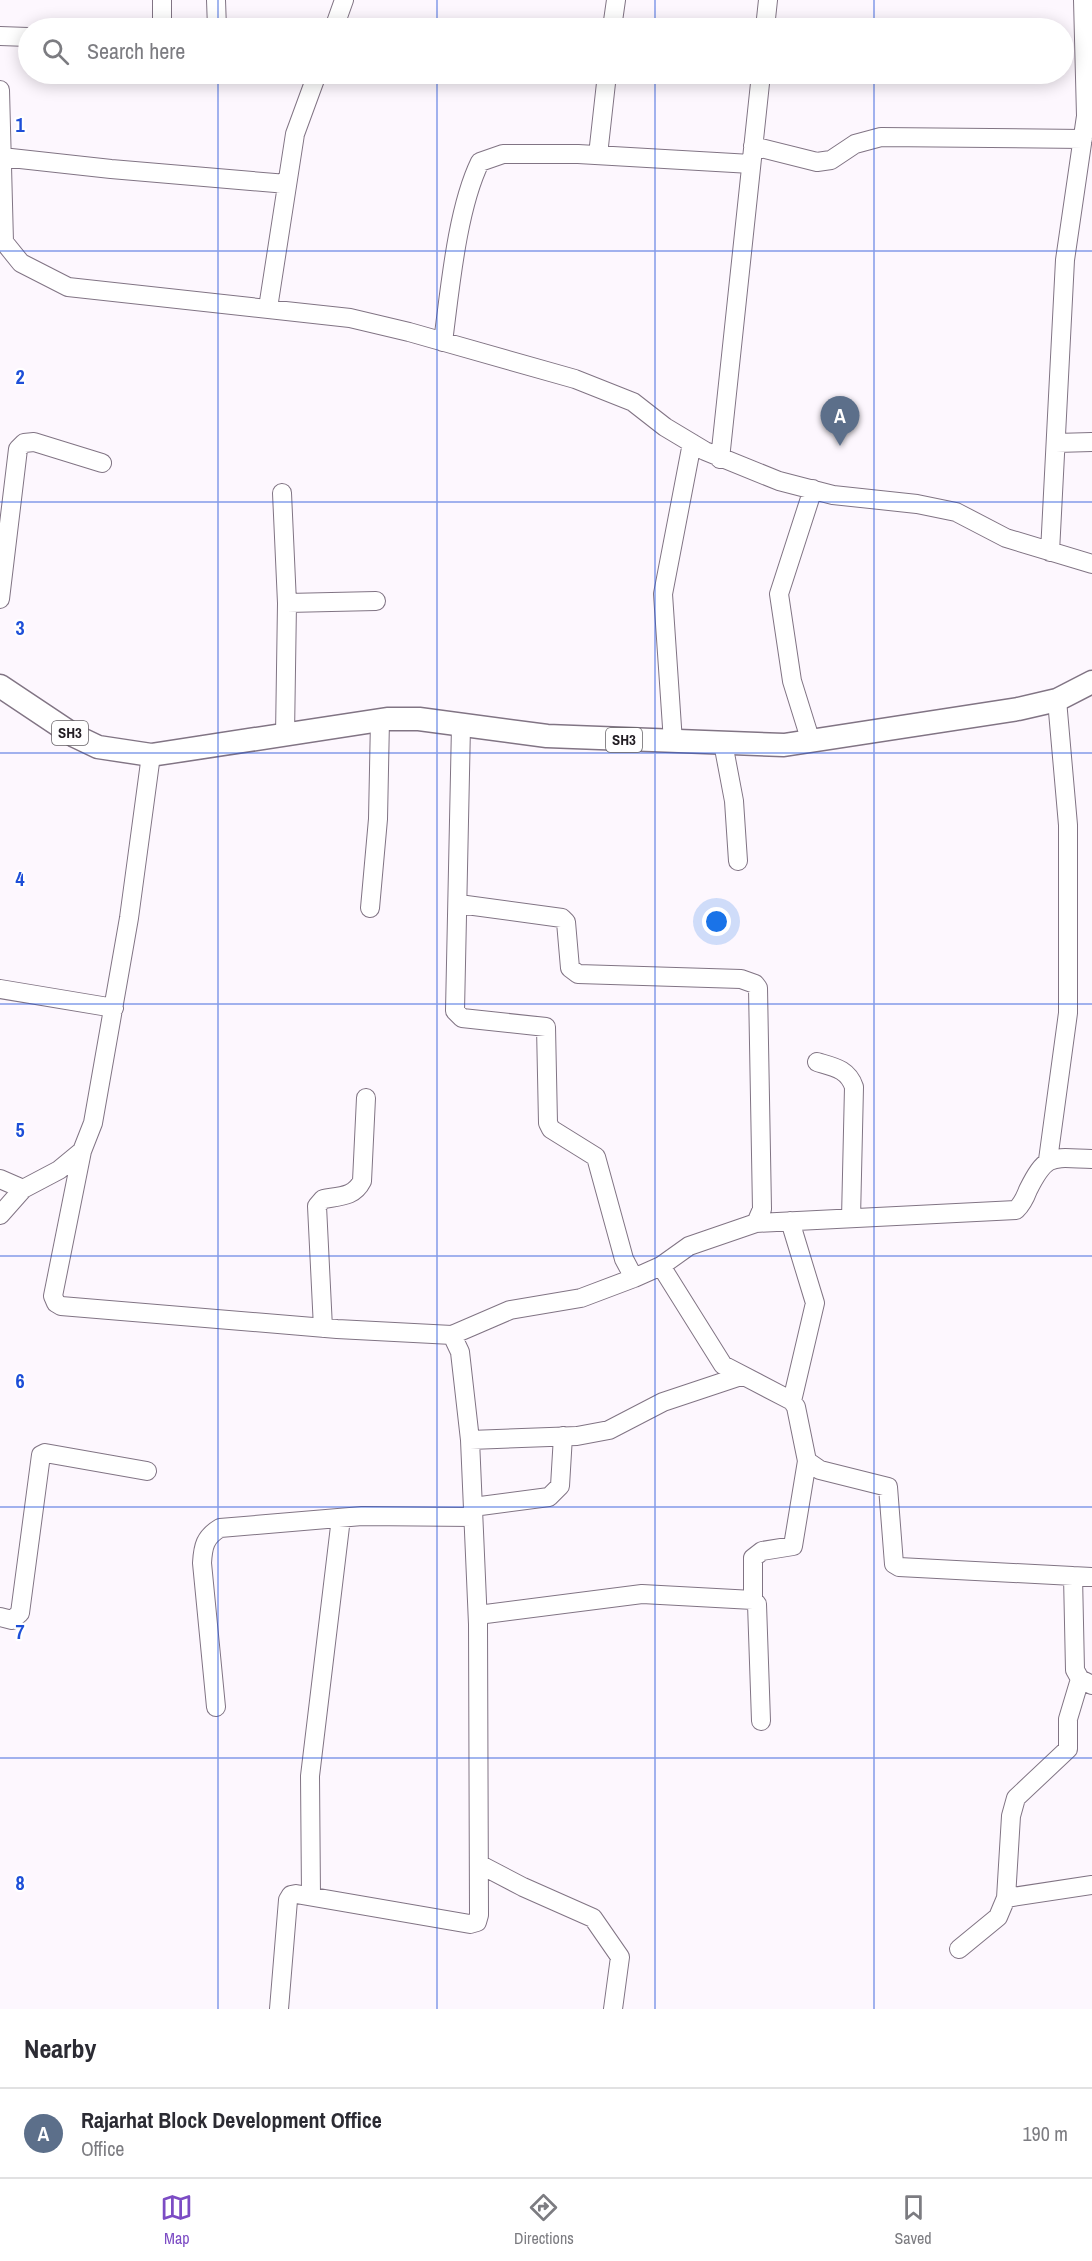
<!DOCTYPE html>
<style>
:root{--surface:#fff;--page:#f2f2f3;--text:#2b2b33;--muted:#7c7c81;--line:#e1e1e2;--accent:#7c4cc4}
body{margin:0;font-family:"Archivo Narrow",sans-serif;background:var(--page);color:var(--text)}
.you{position:absolute;left:717px;top:922px;width:21px;height:21px;margin:-15px;border:4px solid #fff;border-radius:50%;background:#1a73e8;box-shadow:0 0 0 9px #1a73e833}
.badge{display:grid;place-items:center;width:39px;height:39px;border-radius:50%;background:var(--accent);color:#fff;font-size:20px;font-weight:700}
.pin{position:absolute;translate:-50% -50px;filter:drop-shadow(0 2px 3px #0008)}
.pin::after{content:'';position:absolute;top:32px;width:21px;height:18px;background:inherit;clip-path:polygon(0 0,100% 0,50% 100%)}
.list{margin:0;padding:0;list-style:none}
h2{display:flex;justify-content:space-between;align-items:center;height:78px;margin:0;padding:0 24px;font-size:26px}
h2 small{font-size:20px;font-weight:400;color:var(--muted)}
.list li{display:grid;grid-template-columns:39px 1fr auto;gap:18px;align-items:center;box-sizing:border-box;height:90px;padding:0 24px;border-top:2px solid var(--line)}
.list b{display:block;font-size:22px;white-space:nowrap}
.list p{margin:0;font-size:20px;white-space:nowrap;color:var(--muted)}
.list em{font-size:20px;font-style:normal;color:var(--muted)}
.icon{flex:none;width:33px;height:33px;fill:none;stroke:currentColor;stroke-width:2;stroke-linecap:round;stroke-linejoin:round}
.map{position:relative;flex:none;width:1092px;height:2009px;overflow:hidden}
.search{position:absolute;background:var(--surface);box-shadow:0 3px 15px #0003;left:18px;right:18px;top:18px;height:66px;display:flex;align-items:center;gap:15px;box-sizing:border-box;padding:0 21px;border-radius:33px;color:var(--muted);font-size:22px}
.sheet{height:168px;background:var(--surface)}
nav{display:flex;justify-content:space-around;align-items:center;box-sizing:border-box;height:84px;border-top:2px solid var(--line);background:var(--surface);font-size:16px;color:var(--muted)}
nav a{display:grid;justify-items:center;gap:3px}
nav .on{color:var(--accent)}
.map>svg:first-child{display:block}
.lines{fill:none;stroke-linecap:round;stroke-linejoin:round}
.minor-casing{stroke:#817484;stroke-width:20}
.major-casing{stroke:#817484;stroke-width:25}
.minor{stroke:#fff;stroke-width:18}
.major{stroke:#fff;stroke-width:22}
.grid{fill:none;stroke:#1d4ed8;stroke-width:1.5;stroke-opacity:0.55}
.labels{text-anchor:middle;stroke-width:4.5;stroke-linejoin:round;paint-order:stroke}
.shield{fill:#fff;stroke:#656266;stroke-width:1.5}
.shield-label{font-size:15px;font-weight:bold;fill:#231e24}
.grid-label{font-size:20px;text-anchor:middle;font-weight:bold;fill:#1d4ed8;stroke:#fff;stroke-width:4.5;stroke-linejoin:round;paint-order:stroke}
</style>
<div class="map">
<svg width="1092" height="2009" viewBox="0 0 1092 2009">
<rect width="100%" height="100%" fill="#fdf7fe"/>
<g class="lines">
<g class="minor-casing">
<path id="minor" d="M 162,0 L 162,28
M 216,0 L 217,28
M 334,28 L 344,0
M 612,28 L 616,0
M 765,28 L 768,0
M 0,36 L 28,37
M 0,90 L 4,242 L 21,263 L 68,287 L 350,318 L 409,332 L 575,379 L 633,402 L 665,427 L 705,451 L 779,481 L 833,495 L 917,504 L 956,512 L 1006,538 L 1092,564
M 753,146 L 817,162 L 831,160 L 855,144 L 881,137 L 1083,139
M 598,155 L 607,74
M 2,157 L 111,169 L 287,184
M 268,308 L 295,134 L 317,74
M 443,342 C 450,289 457,209 480,162 L 503,154 L 578,154 L 751,164
M 1056,443 L 1092,442
M 720,459 L 761,74
M 282,493 L 287,603 L 285,735
M 1050,552 L 1065,260 L 1086,116 L 1083,0
M 0,599 L 18,449 L 24,443 L 34,442 L 102,463
M 287,603 L 376,601
M 461,726 L 455,1011 L 462,1018 L 546,1027 L 548,1123 L 551,1129 L 596,1157 L 624,1259 L 634,1278
M 673,742 L 663,594 L 692,443
M 811,742 L 792,681 L 779,594 L 813,489
M 723,743 L 734,801 L 738,861
M 370,908 L 378,819 L 380,720
M 0,989 L 114,1008
M 817,1062 C 834,1067 848,1069 854,1087 L 851,1218
M 82,1151 L 53,1296 L 56,1303 L 61,1306 L 337,1329 L 452,1335 L 460,1352 L 470,1440 L 478,1624 L 479,1915 L 477,1922 L 470,1924 L 296,1894 L 291,1895 L 288,1900 L 279,2009
M 1048,1160 L 1068,1013 L 1068,825 L 1057,700
M 0,1179 L 23,1189
M 0,1215 L 23,1189 L 59,1170 L 82,1151 L 93,1123 L 129,918 L 151,755
M 790,1221 L 815,1303 L 792,1401
M 756,1223 L 1016,1210 C 1022,1204 1025,1198 1028,1190 C 1047,1152 1052,1158 1092,1159
M 661,1266 L 723,1365 L 792,1401 L 796,1407 L 807,1461 L 820,1470 L 888,1487 L 894,1564 L 899,1567 L 1092,1577
M 323,1328 L 317,1206 L 323,1199 C 340,1196 354,1197 362,1181 L 366,1098
M 452,1335 L 510,1310 L 581,1298 L 634,1278 L 661,1266 L 689,1246 L 756,1223 L 762,1209 L 758,988 L 755,984 L 741,979 L 578,974 L 570,968 L 566,922 L 562,918 L 459,904
M 470,1440 L 577,1436 L 609,1430 L 663,1402 L 741,1376
M 473,1507 L 549,1497 L 560,1486 L 563,1436
M 1073,1576 L 1075,1670 L 1080,1679 L 1092,1685
M 753,1600 L 753,1558 L 762,1551 L 793,1546 L 807,1461
M 478,1615 L 642,1594 L 753,1600 L 757,1604 L 761,1721
M 0,1617 L 12,1620 L 20,1613 L 41,1455 L 45,1453 L 147,1471
M 216,1707 L 202,1563 C 203,1546 205,1537 220,1528 L 362,1516 L 473,1517
M 479,1864 L 523,1887 L 593,1918 L 620,1957 L 613,2009
M 311,1896 L 310,1776 L 341,1518
M 1006,1898 L 1092,1885
M 959,1949 L 998,1917 L 1006,1898 L 1011,1816 L 1016,1798 L 1068,1749 L 1068,1719 L 1080,1679"/>
</g>
<g class="major-casing">
<path id="major" d="M 0,686 L 75,736 L 98,747 L 151,755 L 387,719 L 419,719 L 547,736 L 784,745 L 1018,709 L 1057,700 L 1092,682"/>
</g>
<use href="#minor" class="minor"/>
<use href="#major" class="major"/>
</g>
<path class="grid" d="M 218,0 L 218,28M 437,0 L 437,28M 655,0 L 655,28M 874,0 L 874,28M 218,74 L 218,2009M 437,74 L 437,2009M 655,74 L 655,2009M 874,74 L 874,2009M 0,251 L 1092,251M 0,502 L 1092,502M 0,753 L 1092,753M 0,1004 L 1092,1004M 0,1256 L 1092,1256M 0,1507 L 1092,1507M 0,1758 L 1092,1758"/>
<g class="labels">
<g class="shield">
<rect x="52" y="721" width="36" height="24" rx="4.5"/>
<rect x="606" y="728" width="36" height="24" rx="4.5"/>
</g>
<g class="shield-label">
<text x="70" y="738">SH3</text>
<text x="624" y="745">SH3</text>
</g>
</g>
<g class="grid-label">
<text x="20" y="132">1</text>
<text x="20" y="384">2</text>
<text x="20" y="635">3</text>
<text x="20" y="886">4</text>
<text x="20" y="1137">5</text>
<text x="20" y="1388">6</text>
<text x="20" y="1639">7</text>
<text x="20" y="1890">8</text>
</g>
</svg>
<div class="you"></div>
<div class="pin badge" style="left:840px;top:446px;background:#5c6f8a">A</div>
<div class="search"><svg class="icon" aria-label="search" viewBox="0 0 24 24"><circle cx="10" cy="10" r="6"/><path d="M15 15l6 6"/></svg>Search here</div>
</div>
<section class="sheet">
<h2>Nearby<small></small></h2>
<ul class="list">
<li><span class="badge" style="background:#5c6f8a">A</span><div><b>Rajarhat Block Development Office</b><p>Office</p></div><em>190 m</em></li>
</ul>
</section>
<nav>
<a class="on"><svg class="icon" aria-label="map" viewBox="0 0 24 24"><path d="M3 6l6-2 6 2 6-2v14l-6 2-6-2-6 2zM9 4v14M15 6v14"/></svg>Map</a>
<a><svg class="icon" aria-label="directions" viewBox="0 0 24 24"><path d="M12 3l9 9-9 9-9-9zM9 14v-3h6M13 9l2 2-2 2"/></svg>Directions</a>
<a><svg class="icon" aria-label="saved" viewBox="0 0 24 24"><path d="M7 4h10v16l-5-4-5 4z"/></svg>Saved</a>
</nav>
